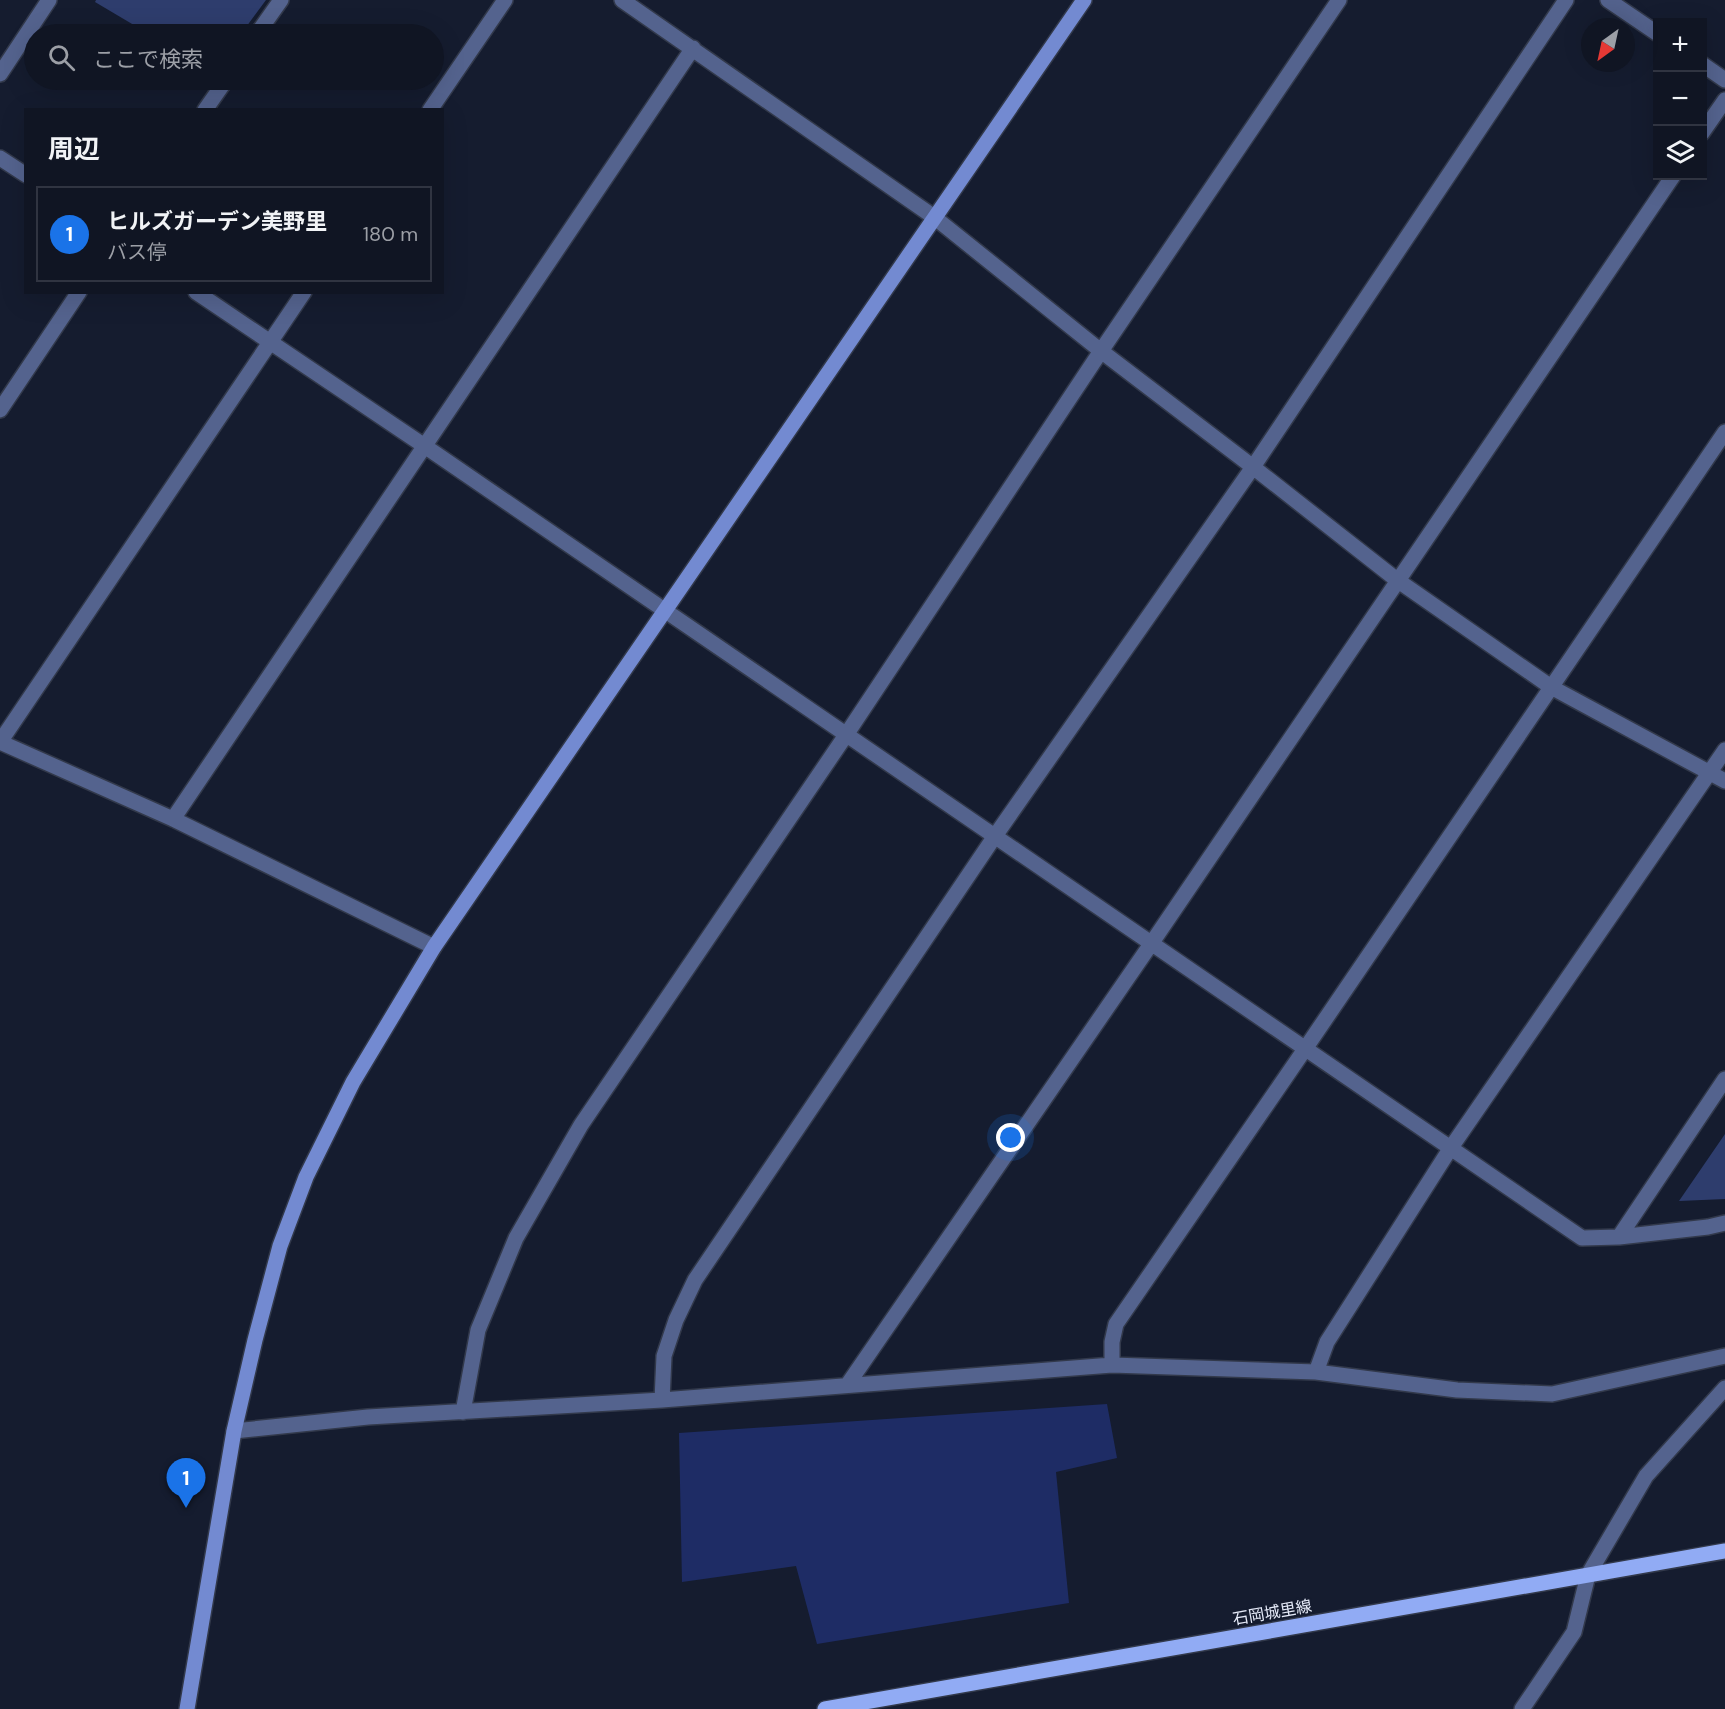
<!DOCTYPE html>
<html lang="ja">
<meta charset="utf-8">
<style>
:root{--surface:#101523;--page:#191e2b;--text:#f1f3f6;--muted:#9c9fa6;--line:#303441;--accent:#1a73e8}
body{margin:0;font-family:"DM Sans","Noto Sans JP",sans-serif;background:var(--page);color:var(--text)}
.controls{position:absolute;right:18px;top:18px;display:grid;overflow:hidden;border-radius:0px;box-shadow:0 6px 24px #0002}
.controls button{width:54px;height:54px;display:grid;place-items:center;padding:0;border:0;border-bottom:2px solid var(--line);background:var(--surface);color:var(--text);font:30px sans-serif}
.compass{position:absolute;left:1581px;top:18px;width:54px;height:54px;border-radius:50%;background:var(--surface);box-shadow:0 6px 24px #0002;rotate:213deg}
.you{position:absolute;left:1011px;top:1138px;width:21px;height:21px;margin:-15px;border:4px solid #fff;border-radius:50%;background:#1a73e8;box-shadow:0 0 0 9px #1a73e833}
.badge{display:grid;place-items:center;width:39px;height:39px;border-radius:50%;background:var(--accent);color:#fff;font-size:20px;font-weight:700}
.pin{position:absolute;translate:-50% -50px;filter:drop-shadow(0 2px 3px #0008)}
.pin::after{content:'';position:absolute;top:32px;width:21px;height:18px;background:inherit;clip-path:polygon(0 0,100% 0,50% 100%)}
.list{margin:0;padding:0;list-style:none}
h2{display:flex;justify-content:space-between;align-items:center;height:78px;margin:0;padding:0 24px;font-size:26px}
h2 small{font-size:20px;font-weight:400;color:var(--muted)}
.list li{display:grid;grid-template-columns:39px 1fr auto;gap:18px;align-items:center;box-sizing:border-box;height:96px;margin:0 12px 12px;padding:0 12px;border:2px solid var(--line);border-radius:0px}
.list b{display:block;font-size:22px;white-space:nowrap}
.list p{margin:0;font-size:20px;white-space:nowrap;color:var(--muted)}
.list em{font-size:20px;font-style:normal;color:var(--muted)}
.icon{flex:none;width:33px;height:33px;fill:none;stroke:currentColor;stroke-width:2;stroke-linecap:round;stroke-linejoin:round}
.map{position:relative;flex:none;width:1725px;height:1709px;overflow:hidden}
.search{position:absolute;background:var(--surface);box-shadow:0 6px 24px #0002;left:24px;top:24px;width:420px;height:66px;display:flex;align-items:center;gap:15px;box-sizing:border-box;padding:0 21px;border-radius:33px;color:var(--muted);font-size:22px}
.panel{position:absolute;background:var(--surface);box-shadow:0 6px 24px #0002;left:24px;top:108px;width:420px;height:186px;border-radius:0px}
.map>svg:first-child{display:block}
.green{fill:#2e3d6d}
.building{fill:#1e2c65}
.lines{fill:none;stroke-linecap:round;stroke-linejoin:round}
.street-casing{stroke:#32394b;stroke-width:18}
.secondary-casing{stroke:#32394b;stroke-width:18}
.primary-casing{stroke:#32394b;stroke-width:18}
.street{stroke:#54638e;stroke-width:15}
.secondary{stroke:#738ad1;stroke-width:15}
.primary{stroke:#91abf4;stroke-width:15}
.labels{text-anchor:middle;stroke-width:4.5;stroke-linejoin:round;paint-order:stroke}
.street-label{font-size:16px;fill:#e5eaf8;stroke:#151c2f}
</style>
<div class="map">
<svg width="1725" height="1709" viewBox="0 0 1725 1709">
<rect width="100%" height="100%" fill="#151c2f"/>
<path class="green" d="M 96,0 L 266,0 L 241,34 L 149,34 L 95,2 Z
M 1725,1134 L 1725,1199 L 1679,1201 Z"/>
<path class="building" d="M 1107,1404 L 1117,1458 L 1056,1472 L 1069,1603 L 817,1644 L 796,1566 L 682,1582 L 679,1433 Z"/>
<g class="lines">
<g class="street-casing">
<path id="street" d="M 622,0 L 934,217 L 1101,351 L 1253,467 L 1397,580 L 1551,687 L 1725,781
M 1608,0 L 1658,34
M 257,34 L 281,0
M 1702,64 L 1725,80
M 0,74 L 49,0
M 205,110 L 226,80
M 430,110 L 505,0
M 1702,133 L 1725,100
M 0,158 L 26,175
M 196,292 L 426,447 L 1582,1238 L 1619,1237 L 1725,1079
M 0,410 L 79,292
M 0,742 L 304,292
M 0,742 L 173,819 L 434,947
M 173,819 L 693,48
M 1619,1237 L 1708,1227 L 1725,1223
M 1112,1365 L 1112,1342 L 1116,1324 L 1305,1049 L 1725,432
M 1316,1372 L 1327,1342 L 1450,1149 L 1725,750
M 848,1384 L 1151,944 L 1673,176
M 662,1400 L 664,1356 L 676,1320 L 695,1280 L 995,836 L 1253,467 L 1566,0
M 463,1412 L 478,1330 L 516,1238 L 581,1125 L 846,735 L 1101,351 L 1339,0
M 234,1431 L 368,1417 L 662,1400 L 1112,1365 L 1316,1372 L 1457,1390 L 1552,1394 L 1725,1356
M 1522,1709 L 1574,1632 L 1588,1575 L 1646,1476 L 1725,1388"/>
</g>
<g class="secondary-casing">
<path id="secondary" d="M 187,1709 L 234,1431 L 255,1340 L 280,1246 L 306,1177 L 353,1082 L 434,947 L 1084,0"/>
</g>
<g class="primary-casing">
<path id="primary" d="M 825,1709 L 1725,1551"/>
</g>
<use href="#street" class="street"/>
<use href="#secondary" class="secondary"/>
<use href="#primary" class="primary"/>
</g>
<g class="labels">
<g class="street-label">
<text transform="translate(1272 1612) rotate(-10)" y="6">石岡城里線</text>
</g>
</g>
</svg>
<div class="controls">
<button>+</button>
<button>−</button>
<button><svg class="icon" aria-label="layers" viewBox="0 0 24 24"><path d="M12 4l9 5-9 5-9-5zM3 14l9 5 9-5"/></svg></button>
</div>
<svg class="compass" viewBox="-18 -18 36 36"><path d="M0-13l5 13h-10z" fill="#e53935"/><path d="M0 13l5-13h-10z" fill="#9c9fa6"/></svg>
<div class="you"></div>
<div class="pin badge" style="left:186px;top:1508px">1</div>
<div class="search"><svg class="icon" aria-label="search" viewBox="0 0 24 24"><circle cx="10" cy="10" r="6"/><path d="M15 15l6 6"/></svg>ここで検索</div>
<section class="panel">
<h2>周辺<small></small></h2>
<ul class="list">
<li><span class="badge">1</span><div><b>ヒルズガーデン美野里</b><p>バス停</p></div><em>180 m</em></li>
</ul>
</section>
</div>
